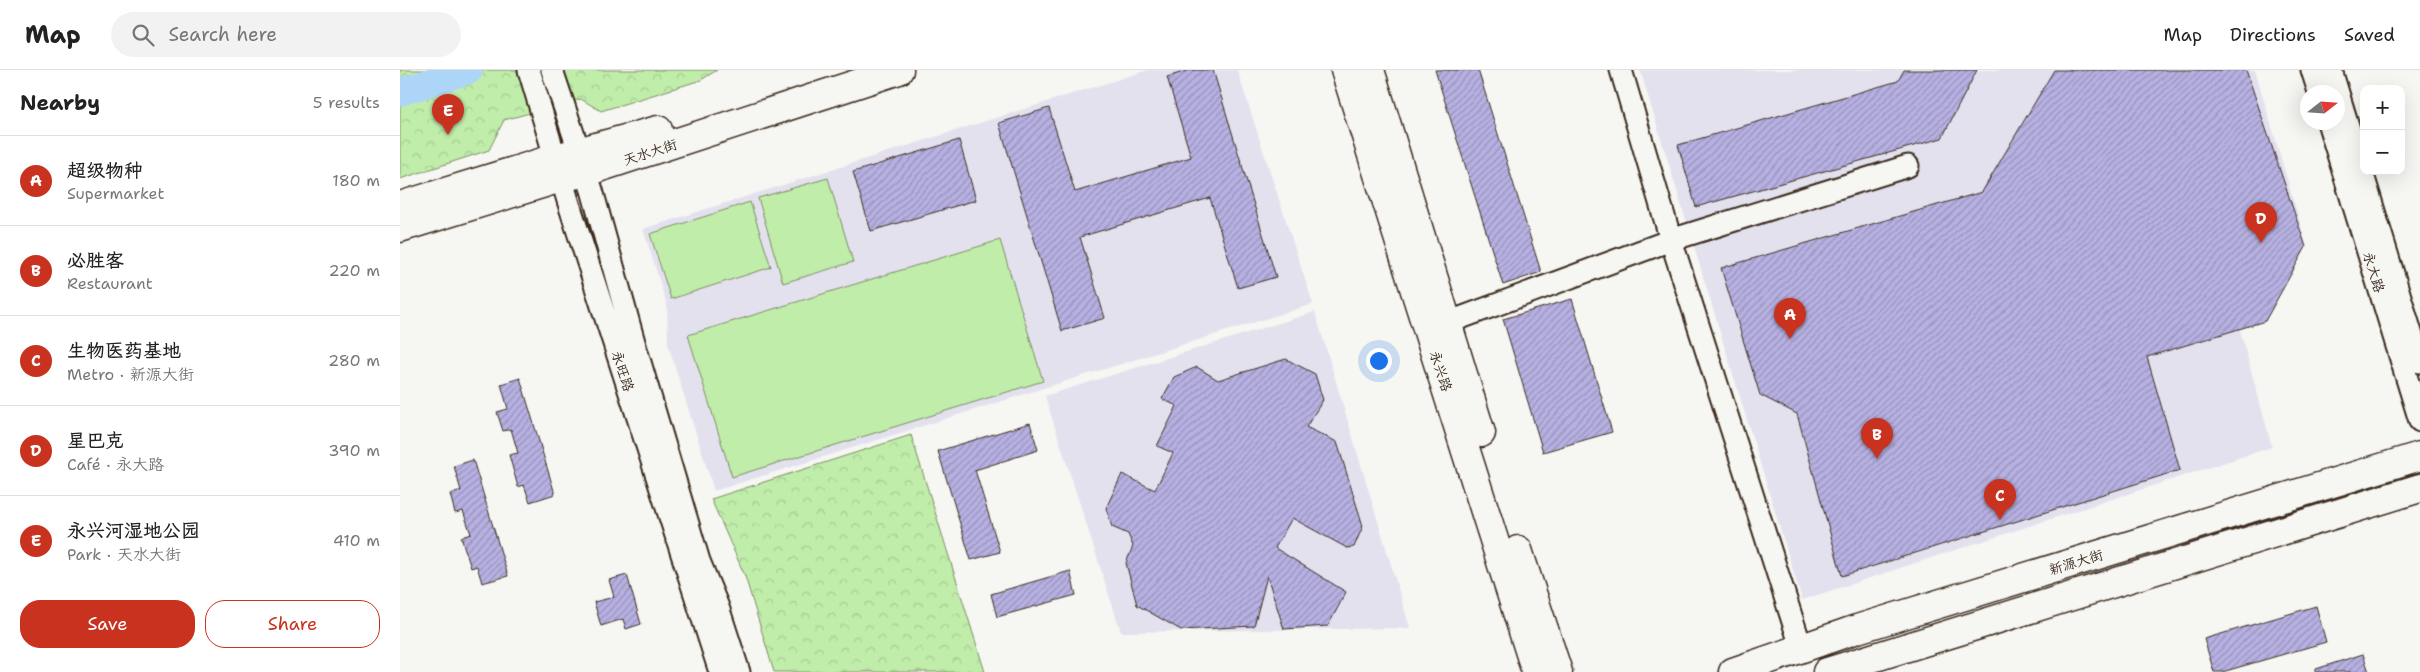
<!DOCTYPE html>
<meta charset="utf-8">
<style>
:root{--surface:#fff;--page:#f2f2f2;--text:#222;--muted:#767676;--line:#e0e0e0;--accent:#c8321e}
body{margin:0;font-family:"Shantell Sans","LXGW WenKai TC",sans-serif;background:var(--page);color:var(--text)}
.controls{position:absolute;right:15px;top:15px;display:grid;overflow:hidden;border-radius:10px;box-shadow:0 5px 20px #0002}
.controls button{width:45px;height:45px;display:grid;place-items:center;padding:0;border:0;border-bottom:1px solid var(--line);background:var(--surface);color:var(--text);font:25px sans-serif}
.compass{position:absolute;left:1900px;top:15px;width:45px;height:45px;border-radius:50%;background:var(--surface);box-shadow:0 5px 20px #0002;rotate:73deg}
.you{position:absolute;left:978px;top:290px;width:18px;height:18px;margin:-12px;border:4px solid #fff;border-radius:50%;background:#1a73e8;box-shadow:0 0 0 8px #1a73e833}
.badge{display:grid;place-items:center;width:32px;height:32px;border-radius:50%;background:var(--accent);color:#fff;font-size:16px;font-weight:700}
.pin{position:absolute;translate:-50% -41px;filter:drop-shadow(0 1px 2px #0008)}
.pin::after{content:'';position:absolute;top:26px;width:18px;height:15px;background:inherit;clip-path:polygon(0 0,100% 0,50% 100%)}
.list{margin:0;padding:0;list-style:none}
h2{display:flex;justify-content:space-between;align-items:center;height:65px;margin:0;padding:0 20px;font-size:21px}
h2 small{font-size:16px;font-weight:400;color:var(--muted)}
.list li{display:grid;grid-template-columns:32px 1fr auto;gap:15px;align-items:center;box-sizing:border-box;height:90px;padding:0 20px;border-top:1px solid var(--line)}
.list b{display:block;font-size:19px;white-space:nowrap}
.list p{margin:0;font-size:16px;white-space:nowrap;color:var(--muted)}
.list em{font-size:16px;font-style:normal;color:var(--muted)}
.actions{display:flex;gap:10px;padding:15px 20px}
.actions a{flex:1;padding:11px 0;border:1px solid var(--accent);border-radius:20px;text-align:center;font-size:18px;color:var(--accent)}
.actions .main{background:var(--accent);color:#fff}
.icon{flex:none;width:28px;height:28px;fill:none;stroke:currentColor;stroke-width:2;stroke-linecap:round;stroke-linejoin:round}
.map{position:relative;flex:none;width:2020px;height:602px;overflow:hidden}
header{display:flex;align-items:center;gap:30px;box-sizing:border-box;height:70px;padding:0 25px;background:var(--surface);border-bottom:1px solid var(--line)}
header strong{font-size:24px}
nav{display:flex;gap:28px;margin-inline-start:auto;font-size:18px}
.search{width:350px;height:45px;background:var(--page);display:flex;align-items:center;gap:12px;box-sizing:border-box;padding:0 18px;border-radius:28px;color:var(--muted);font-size:19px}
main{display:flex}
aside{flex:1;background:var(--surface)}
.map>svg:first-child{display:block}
.built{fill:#e3e1ee}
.park{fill:url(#park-crowns);stroke:#7e8c64}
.pitch{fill:#c0edaa;stroke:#7e8c64}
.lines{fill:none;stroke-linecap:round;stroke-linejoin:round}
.river{stroke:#add5f8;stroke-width:28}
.building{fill:url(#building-hatch);stroke:#3b2a1e}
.minor-casing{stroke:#3b2a1e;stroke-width:25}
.major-casing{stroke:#3b2a1e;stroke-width:31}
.minor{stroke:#f6f6f2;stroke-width:21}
.major{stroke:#f6f6f2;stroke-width:28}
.labels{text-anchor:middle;stroke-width:4;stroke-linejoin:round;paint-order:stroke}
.street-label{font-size:14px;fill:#3b2a1e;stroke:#f6f6f2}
</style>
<header>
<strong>Map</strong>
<div class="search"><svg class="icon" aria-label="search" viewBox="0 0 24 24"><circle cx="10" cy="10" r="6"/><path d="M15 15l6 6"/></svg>Search here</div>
<nav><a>Map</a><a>Directions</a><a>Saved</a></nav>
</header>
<main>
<aside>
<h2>Nearby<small>5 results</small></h2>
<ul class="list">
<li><span class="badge">A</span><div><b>超级物种</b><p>Supermarket</p></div><em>180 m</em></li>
<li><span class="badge">B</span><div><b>必胜客</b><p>Restaurant</p></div><em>220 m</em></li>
<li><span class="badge">C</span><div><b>生物医药基地</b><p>Metro · 新源大街</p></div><em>280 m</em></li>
<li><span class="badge">D</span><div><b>星巴克</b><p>Café · 永大路</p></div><em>390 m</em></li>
<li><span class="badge">E</span><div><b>永兴河湿地公园</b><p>Park · 天水大街</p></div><em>410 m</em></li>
</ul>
<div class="actions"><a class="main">Save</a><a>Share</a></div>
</aside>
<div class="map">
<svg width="2020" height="602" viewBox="0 0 2020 602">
<defs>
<pattern id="park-crowns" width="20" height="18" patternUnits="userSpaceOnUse" patternTransform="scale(1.25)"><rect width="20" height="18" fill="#c0edaa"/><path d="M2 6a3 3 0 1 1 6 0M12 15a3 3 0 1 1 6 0" fill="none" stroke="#a6cb92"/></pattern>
<pattern id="building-hatch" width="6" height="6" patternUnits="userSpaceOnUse" patternTransform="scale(1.25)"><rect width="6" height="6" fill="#b7b1e3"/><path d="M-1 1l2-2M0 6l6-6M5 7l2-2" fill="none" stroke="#9690b7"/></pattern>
</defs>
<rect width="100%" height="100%" fill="#f6f6f2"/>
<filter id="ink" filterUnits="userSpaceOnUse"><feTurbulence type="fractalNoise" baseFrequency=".02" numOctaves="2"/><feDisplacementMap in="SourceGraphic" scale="10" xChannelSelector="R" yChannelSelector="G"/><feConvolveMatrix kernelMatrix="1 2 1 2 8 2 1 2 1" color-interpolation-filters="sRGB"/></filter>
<g filter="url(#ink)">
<path class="built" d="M 748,0 L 837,0 L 913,234 L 314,421 L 268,274 L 267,235 L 243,159 Z
M 1240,0 L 1855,0 L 1906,173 L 1840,260 L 1872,377 L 1402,530 Z
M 915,242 L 1010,558 L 721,562 L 645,326 Z"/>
<path class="park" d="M 0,0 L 317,0 L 301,10 L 201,41 L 181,29 L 104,50 L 89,80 L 0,109 Z
M 511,365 L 585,602 L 374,602 L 345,506 L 311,429 Z"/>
<path class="pitch" d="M 428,108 L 453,192 L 383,213 L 358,128 Z
M 350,132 L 371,197 L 271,229 L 250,164 Z
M 600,170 L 643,311 L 332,407 L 288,265 Z"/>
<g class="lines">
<path class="river" d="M 0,22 L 69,0"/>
</g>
<path class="building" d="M 790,0 L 813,0 L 876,207 L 838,218 L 810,128 L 680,167 L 705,248 L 662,261 L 599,53 L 649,38 L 675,122 L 791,87 L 767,7 Z
M 1035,0 L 1078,0 L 1141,202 L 1103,215 Z
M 1504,0 L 1577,0 L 1542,68 L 1296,137 L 1278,75 L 1498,11 Z
M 1654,0 L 1846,0 L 1906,177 L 1865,251 L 1747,287 L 1780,400 L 1442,506 L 1397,344 L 1360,325 L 1321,198 L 1582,122 Z
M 559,70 L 576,130 L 471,161 L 453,102 Z
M 1172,229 L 1212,362 L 1143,382 L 1103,249 Z
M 886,289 L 915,304 L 923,330 L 906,357 L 937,372 L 963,456 L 954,477 L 947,478 L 892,448 L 875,478 L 946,522 L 928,556 L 884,559 L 867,506 L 854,556 L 781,560 L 737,535 L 726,493 L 733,476 L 728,464 L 712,457 L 706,438 L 722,404 L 755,420 L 773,383 L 757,376 L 777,336 L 762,329 L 774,307 L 797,297 L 818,310 Z
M 120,308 L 155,424 L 130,432 L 124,415 L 118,417 L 109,385 L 118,383 L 111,359 L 103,361 L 97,342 L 108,339 L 101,314 Z
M 630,353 L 638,380 L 575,400 L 600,482 L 571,490 L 538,381 Z
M 73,390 L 108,506 L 82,513 L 77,496 L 71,498 L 61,467 L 71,464 L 63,441 L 55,443 L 50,424 L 61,421 L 54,396 Z
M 670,501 L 676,525 L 597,547 L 591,524 Z
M 227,505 L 241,554 L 226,559 L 223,549 L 201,556 L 194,532 L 214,527 L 209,510 Z
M 1916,536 L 1926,572 L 1822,602 L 1814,602 L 1804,569 Z
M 1963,584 L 1969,602 L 1916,602 L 1916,599 Z"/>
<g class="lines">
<g class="minor-casing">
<path id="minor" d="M 129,0 L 169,134 L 320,602
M 152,0 L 192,120 L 234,272 L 299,491 L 318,537 L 339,602
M 1221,0 L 1271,170 L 1402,580
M 1912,0 L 1919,22
M 1931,0 L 2020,292
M 1928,52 L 2020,351
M 1047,253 L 1271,170 L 1508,96"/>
</g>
<g class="major-casing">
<path id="major" d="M 945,0 L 1136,602
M 970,0 L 1081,363
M 0,136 L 156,88 L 258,60
M 0,158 L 161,108 L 186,102 L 499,0
M 1118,480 L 1158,602
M 1333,602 L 1457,559 L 2020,386
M 1427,602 L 2020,418"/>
</g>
<use href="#minor" class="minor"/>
<use href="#major" class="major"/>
</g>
</g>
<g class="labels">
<g class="street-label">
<text transform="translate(250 82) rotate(-18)" y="5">天水大街</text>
<text transform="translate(1974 202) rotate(73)" y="5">永大路</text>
<text transform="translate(223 301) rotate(72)" y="5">永旺路</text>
<text transform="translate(1041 301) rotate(72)" y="5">永兴路</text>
<text transform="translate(1676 492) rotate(-17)" y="5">新源大街</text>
</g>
</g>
</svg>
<div class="controls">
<button>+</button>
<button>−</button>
</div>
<svg class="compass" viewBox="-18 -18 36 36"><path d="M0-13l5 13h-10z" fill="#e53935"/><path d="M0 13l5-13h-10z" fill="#767676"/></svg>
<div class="you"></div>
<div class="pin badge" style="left:1390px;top:269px">A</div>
<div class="pin badge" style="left:1477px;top:389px">B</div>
<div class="pin badge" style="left:1600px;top:450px">C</div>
<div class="pin badge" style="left:1861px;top:173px">D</div>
<div class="pin badge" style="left:48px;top:65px">E</div>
</div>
</main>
